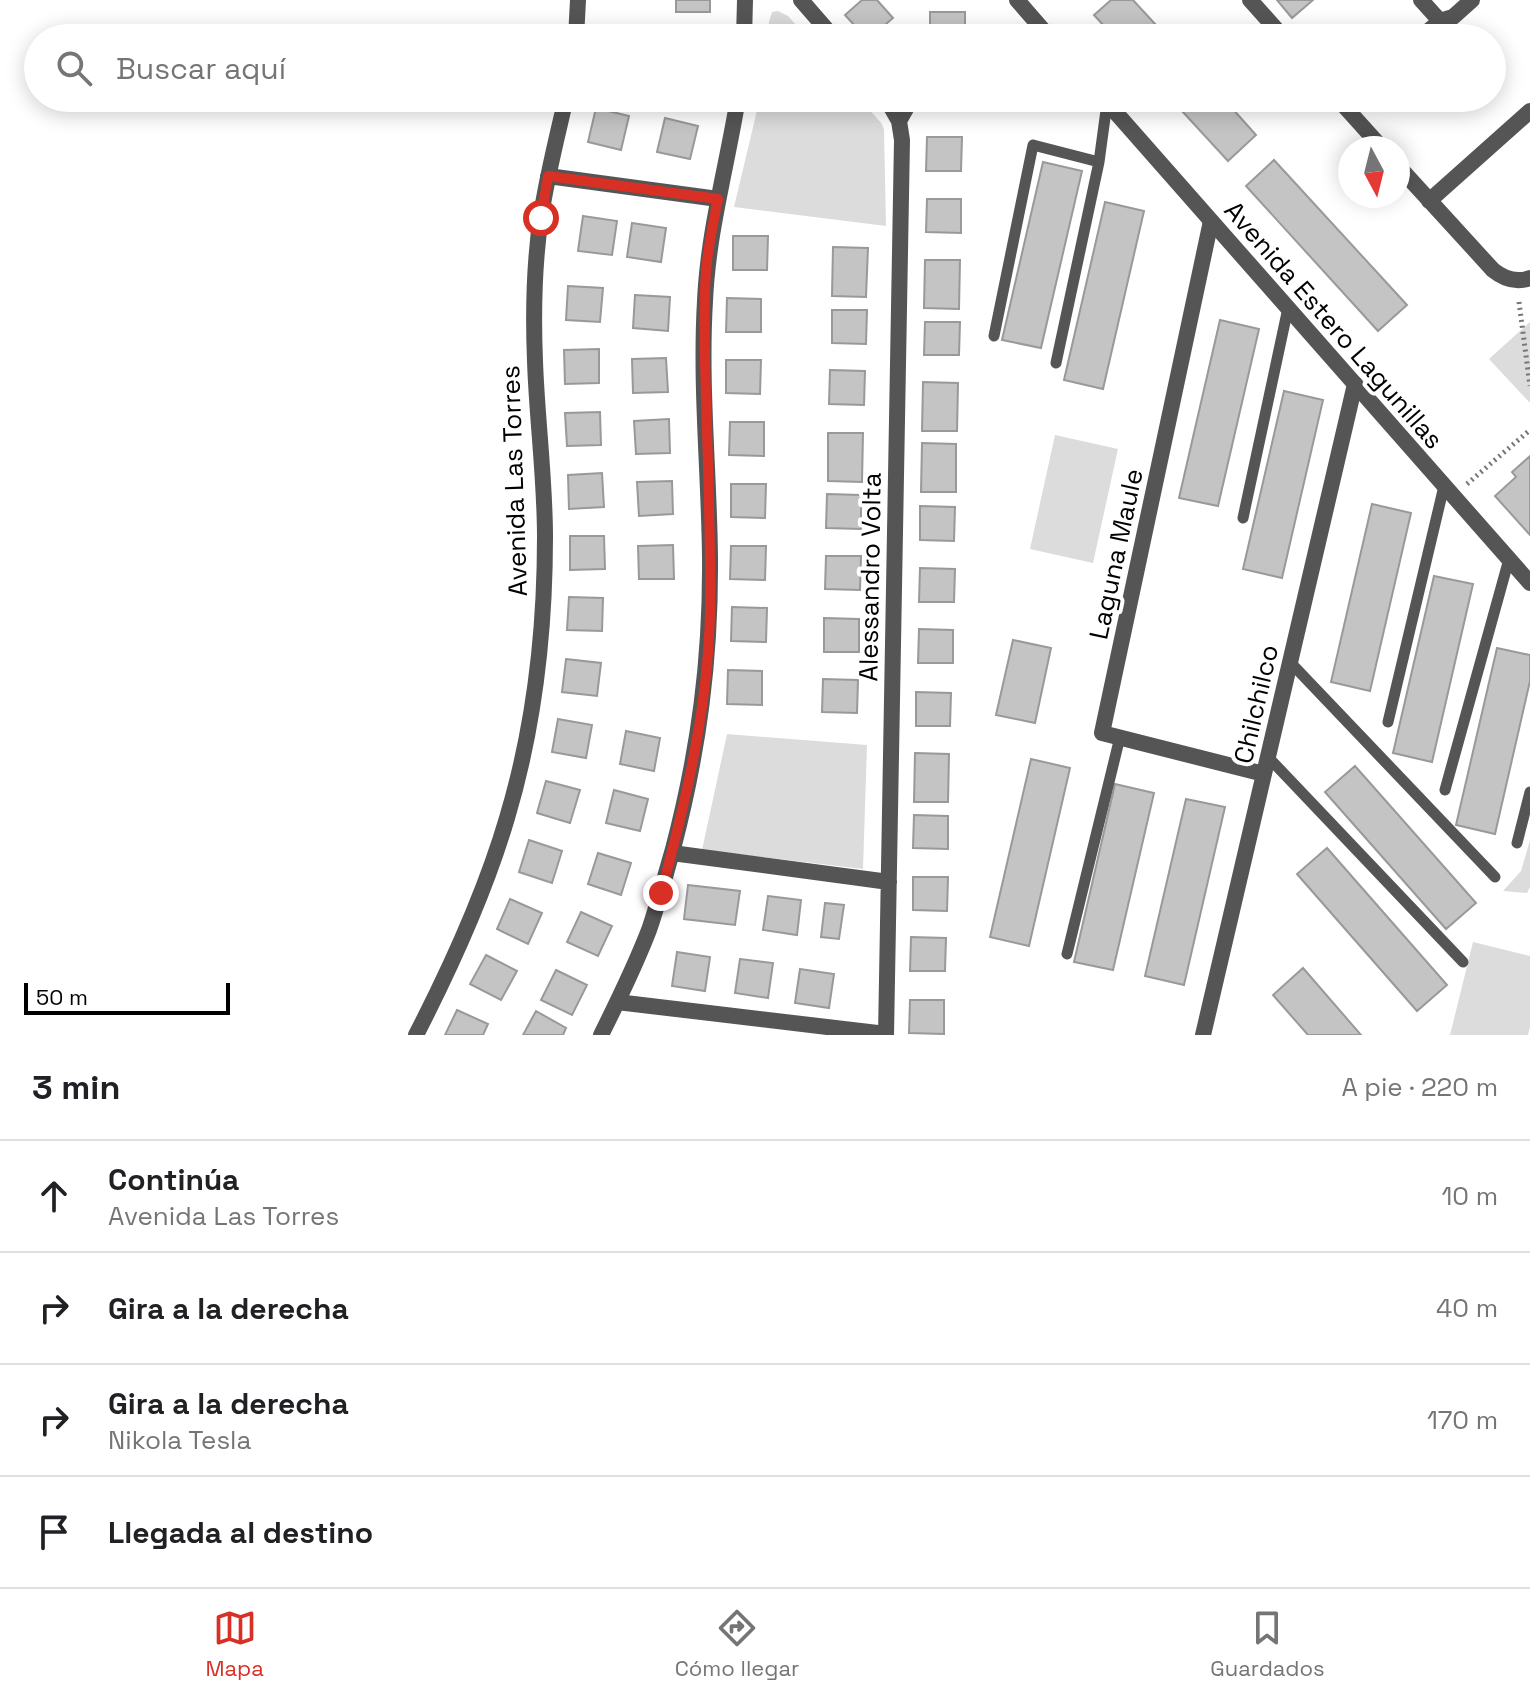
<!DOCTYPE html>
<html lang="es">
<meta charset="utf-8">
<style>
:root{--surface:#fff;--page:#f2f2f2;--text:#202124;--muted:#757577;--line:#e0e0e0;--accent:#d93025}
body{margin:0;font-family:"Space Grotesk",sans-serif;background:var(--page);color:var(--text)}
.compass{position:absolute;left:1338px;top:136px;width:72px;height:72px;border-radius:50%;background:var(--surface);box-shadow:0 4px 20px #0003;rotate:173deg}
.scale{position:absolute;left:24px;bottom:20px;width:206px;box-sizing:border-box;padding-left:8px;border:4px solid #000;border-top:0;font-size:22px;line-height:28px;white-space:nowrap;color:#000;-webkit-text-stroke:6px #fff;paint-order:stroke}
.stop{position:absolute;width:24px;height:24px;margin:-18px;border:6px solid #d93025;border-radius:50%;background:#fff}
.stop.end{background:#d93025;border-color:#fff;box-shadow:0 2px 8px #0008}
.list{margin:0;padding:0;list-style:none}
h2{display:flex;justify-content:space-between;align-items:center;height:104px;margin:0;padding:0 32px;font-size:34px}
h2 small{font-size:26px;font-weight:400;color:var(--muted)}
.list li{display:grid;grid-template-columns:52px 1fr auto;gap:24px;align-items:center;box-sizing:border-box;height:112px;padding:0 32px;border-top:2px solid var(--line)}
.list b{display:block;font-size:30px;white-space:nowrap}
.list p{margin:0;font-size:26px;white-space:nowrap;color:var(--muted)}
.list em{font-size:26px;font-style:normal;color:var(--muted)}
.icon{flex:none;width:44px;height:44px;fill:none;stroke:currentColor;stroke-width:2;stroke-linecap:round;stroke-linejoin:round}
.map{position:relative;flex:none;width:1530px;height:1035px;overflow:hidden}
.search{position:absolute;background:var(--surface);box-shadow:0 4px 20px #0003;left:24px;right:24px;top:24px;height:88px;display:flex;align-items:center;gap:20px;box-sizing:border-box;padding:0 28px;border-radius:44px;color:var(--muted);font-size:30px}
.sheet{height:552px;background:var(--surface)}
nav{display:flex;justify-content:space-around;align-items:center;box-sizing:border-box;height:112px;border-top:2px solid var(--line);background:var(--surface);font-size:22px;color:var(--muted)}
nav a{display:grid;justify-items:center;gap:4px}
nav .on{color:var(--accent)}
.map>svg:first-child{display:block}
.green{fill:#dcdcdc}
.building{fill:#c4c4c4;stroke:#999;stroke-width:2}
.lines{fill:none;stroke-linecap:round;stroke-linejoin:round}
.path{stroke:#777;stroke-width:5;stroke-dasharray:2 4;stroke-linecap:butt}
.service{stroke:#555;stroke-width:11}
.minor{stroke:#555;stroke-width:16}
.tertiary{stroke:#555;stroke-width:16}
.route{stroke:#d93025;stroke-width:10}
.labels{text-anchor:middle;stroke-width:8;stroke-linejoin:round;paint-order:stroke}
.street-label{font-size:26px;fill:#000;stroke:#fff}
</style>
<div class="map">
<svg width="1530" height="1035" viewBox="0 0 1530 1035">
<rect width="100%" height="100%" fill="#fff"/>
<path class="green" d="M 778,11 L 788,16 L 808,38 L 768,38 L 769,22 L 772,12 Z
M 760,98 L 859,98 L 882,124 L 884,130 L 886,226 L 734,207 Z
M 1530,322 L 1530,403 L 1489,359 Z
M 1055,435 L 1118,449 L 1093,563 L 1030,549 Z
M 727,734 L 867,745 L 863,869 L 702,850 Z
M 1530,840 L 1530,887 L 1527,893 L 1503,891 L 1521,871 Z
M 1473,942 L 1530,956 L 1530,1027 L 1528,1035 L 1450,1035 Z"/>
<path class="building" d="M 676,0 L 710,0 L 710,12 L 676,12 Z
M 862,0 L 877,0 L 893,18 L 870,38 L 866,38 L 845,15 Z
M 1111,0 L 1133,0 L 1168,38 L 1115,38 L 1094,15 Z
M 1277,0 L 1313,0 L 1292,18 Z
M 930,12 L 965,12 L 965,38 L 930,38 Z
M 929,98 L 963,98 L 963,109 L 929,109 Z
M 1170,98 L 1223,98 L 1256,135 L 1228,161 Z
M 596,108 L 629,116 L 621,150 L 588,142 Z
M 665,118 L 698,126 L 690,159 L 657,152 Z
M 927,137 L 962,137 L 961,171 L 926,171 Z
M 1274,160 L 1407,305 L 1378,331 L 1246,186 Z
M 1043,162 L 1082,171 L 1041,348 L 1002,340 Z
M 927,199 L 961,199 L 961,233 L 926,232 Z
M 1105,202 L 1144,211 L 1103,389 L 1064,380 Z
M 583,216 L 617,221 L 612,255 L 578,251 Z
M 632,223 L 666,228 L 661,262 L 627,257 Z
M 733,236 L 768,236 L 767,270 L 733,270 Z
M 833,247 L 868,248 L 866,297 L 832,296 Z
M 925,260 L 960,260 L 959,309 L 924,308 Z
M 568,286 L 603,288 L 600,322 L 566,320 Z
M 635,295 L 670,297 L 668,331 L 633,328 Z
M 727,298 L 761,299 L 761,332 L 726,332 Z
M 832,310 L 867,310 L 866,344 L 832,343 Z
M 1220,320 L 1259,329 L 1218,506 L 1179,498 Z
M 925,322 L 960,322 L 959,355 L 924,355 Z
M 599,349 L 599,383 L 565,384 L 564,350 Z
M 666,358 L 668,392 L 633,393 L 632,359 Z
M 726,360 L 761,360 L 760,394 L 726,393 Z
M 830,370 L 865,371 L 864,405 L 829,404 Z
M 923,382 L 958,383 L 957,431 L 922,431 Z
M 1284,391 L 1323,400 L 1282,578 L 1243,569 Z
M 600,412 L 601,445 L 567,446 L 565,413 Z
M 669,419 L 670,453 L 636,454 L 634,421 Z
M 730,422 L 764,422 L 764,456 L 729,455 Z
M 828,433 L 863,433 L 862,482 L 828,481 Z
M 922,443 L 956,444 L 956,492 L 921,492 Z
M 1530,456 L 1530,535 L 1495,496 L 1516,477 L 1512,472 Z
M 602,473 L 604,507 L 569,509 L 568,475 Z
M 672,481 L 673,514 L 639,516 L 637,482 Z
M 731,484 L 766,484 L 765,518 L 731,517 Z
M 827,494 L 861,495 L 861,529 L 826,528 Z
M 1372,504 L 1411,513 L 1370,691 L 1331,682 Z
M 920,506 L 955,507 L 954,541 L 920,540 Z
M 570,536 L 604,536 L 605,569 L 570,570 Z
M 673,545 L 674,579 L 639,579 L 638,546 Z
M 731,546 L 766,546 L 765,580 L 730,579 Z
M 826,556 L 861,556 L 860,590 L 825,589 Z
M 920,568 L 955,569 L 954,602 L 919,602 Z
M 1434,576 L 1473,584 L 1432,762 L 1393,753 Z
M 569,597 L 603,598 L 602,631 L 567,630 Z
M 732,607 L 767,608 L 766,642 L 731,641 Z
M 824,618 L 859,619 L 859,652 L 824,652 Z
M 919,629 L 953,630 L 953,663 L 918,663 Z
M 1013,640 L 1051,648 L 1035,723 L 996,715 Z
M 1497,648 L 1530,655 L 1530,681 L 1495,834 L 1456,825 Z
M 566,659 L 601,663 L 597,696 L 562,692 Z
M 728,670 L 762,671 L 762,705 L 727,704 Z
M 823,679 L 858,680 L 857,713 L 822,712 Z
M 916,692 L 951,693 L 950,726 L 916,726 Z
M 558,719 L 592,725 L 586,758 L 552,752 Z
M 626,731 L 660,738 L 654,771 L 620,764 Z
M 915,753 L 949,754 L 948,802 L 914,802 Z
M 1031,759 L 1070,768 L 1029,946 L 990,937 Z
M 1355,766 L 1476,903 L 1446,929 L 1325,792 Z
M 546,781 L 580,790 L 570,823 L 537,813 Z
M 1115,784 L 1154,793 L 1113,970 L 1074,962 Z
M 614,790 L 648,799 L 640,831 L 606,823 Z
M 1186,799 L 1225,807 L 1184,985 L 1145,976 Z
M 914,815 L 948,816 L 948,849 L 913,848 Z
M 529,840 L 562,851 L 552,883 L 519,872 Z
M 1327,848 L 1447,985 L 1417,1011 L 1297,874 Z
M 598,853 L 631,863 L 621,895 L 588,884 Z
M 913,877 L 948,877 L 947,911 L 913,910 Z
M 688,885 L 740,891 L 735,925 L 684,919 Z
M 768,896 L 801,900 L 797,935 L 763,930 Z
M 510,899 L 542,913 L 528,944 L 497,929 Z
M 825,903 L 844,905 L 839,939 L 821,937 Z
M 581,912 L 612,926 L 598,956 L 567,942 Z
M 911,937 L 946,938 L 945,971 L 910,971 Z
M 677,952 L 710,957 L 705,991 L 672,986 Z
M 486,955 L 517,971 L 501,1000 L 470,984 Z
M 740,959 L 773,963 L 768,998 L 735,993 Z
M 1303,968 L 1361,1035 L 1308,1035 L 1273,995 Z
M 800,969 L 834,974 L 829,1008 L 795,1003 Z
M 556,970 L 587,985 L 572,1015 L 541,1000 Z
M 910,1000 L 944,1000 L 944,1034 L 909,1033 Z
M 457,1010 L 488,1024 L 483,1035 L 445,1035 Z
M 536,1011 L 566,1028 L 563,1035 L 523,1035 Z"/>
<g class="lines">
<path class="path" d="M 1519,302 L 1530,386
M 1467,484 L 1530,430"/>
<path class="service" d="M 994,336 L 1033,145 L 1099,162
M 1056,363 L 1099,162 L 1107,103
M 1243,518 L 1288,308
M 1290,662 L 1495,877
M 1388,722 L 1444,486
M 1268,757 L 1463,962
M 1445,790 L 1509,559
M 1517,843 L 1530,792
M 1067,954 L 1120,737"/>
<path class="minor" d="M 801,0 L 834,38
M 1250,0 L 1284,38
M 1421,0 L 1440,21
M 576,38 L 578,0
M 744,38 L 745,0
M 1420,38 L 1440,21 L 1453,17 L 1472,0
M 1337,98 L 1382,148
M 899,121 L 912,98
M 1398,166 L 1493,270 C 1504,279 1516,283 1530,278
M 548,176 L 718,199
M 1429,201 L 1530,111
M 1211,221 L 1102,733 L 1264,774
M 672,853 L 889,882
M 617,1002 L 886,1034
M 416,1035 C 452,965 485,893 507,818 C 534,728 545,631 545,537 C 545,478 537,420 535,361 C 533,313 534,264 541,216 C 547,176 557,137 566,98
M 601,1035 C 618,1001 635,966 649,930 C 658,904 665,876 673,849 C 699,750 711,658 710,556 C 709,471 700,385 705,301 C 708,232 727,166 738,98
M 886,1035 L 902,140 L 899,121 L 886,98
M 1203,1035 L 1355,384"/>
<path class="tertiary" d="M 1017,0 L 1050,38
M 1103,98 L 1530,583"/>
</g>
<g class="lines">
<path class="route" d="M 541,218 L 548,176 L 718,199 C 713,223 708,247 706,271 C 703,314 705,356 706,399 C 708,470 711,541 710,612 C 708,708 686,801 661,893"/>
</g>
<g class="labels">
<g class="street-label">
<text transform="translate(1334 325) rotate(49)" y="9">Avenida Estero Lagunillas</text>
<text transform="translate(514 481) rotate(-92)" y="9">Avenida Las Torres</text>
<text transform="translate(1116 554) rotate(-78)" y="9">Laguna Maule</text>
<text transform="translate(870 577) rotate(-89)" y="9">Alessandro Volta</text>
<text transform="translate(1256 704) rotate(-77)" y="9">Chilchilco</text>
</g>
</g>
</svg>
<svg class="compass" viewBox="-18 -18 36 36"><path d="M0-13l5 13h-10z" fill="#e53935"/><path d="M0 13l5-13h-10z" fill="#757577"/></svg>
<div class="scale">50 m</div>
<div class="stop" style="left:541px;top:218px"></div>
<div class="stop end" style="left:661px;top:893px"></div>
<div class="search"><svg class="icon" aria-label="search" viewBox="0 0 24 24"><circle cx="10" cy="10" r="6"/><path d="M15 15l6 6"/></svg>Buscar aquí</div>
</div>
<section class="sheet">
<h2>3 min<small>A pie · 220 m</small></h2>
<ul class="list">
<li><svg class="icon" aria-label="ahead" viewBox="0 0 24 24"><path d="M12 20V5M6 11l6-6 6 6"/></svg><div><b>Continúa</b><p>Avenida Las Torres</p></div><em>10 m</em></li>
<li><svg class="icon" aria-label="right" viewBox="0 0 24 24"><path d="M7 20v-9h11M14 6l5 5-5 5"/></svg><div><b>Gira a la derecha</b></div><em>40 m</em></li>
<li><svg class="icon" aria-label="right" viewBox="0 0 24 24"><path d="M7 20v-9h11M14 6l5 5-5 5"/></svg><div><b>Gira a la derecha</b><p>Nikola Tesla</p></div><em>170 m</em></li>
<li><svg class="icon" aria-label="arrive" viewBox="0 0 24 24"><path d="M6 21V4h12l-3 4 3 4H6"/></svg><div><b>Llegada al destino</b></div></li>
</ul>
</section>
<nav>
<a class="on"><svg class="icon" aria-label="map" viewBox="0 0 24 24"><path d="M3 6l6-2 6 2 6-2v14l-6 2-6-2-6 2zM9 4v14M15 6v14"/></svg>Mapa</a>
<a><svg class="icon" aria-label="directions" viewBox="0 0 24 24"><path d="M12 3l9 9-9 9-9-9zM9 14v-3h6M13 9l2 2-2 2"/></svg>Cómo llegar</a>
<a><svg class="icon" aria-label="saved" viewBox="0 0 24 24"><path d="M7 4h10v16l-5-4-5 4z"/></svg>Guardados</a>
</nav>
